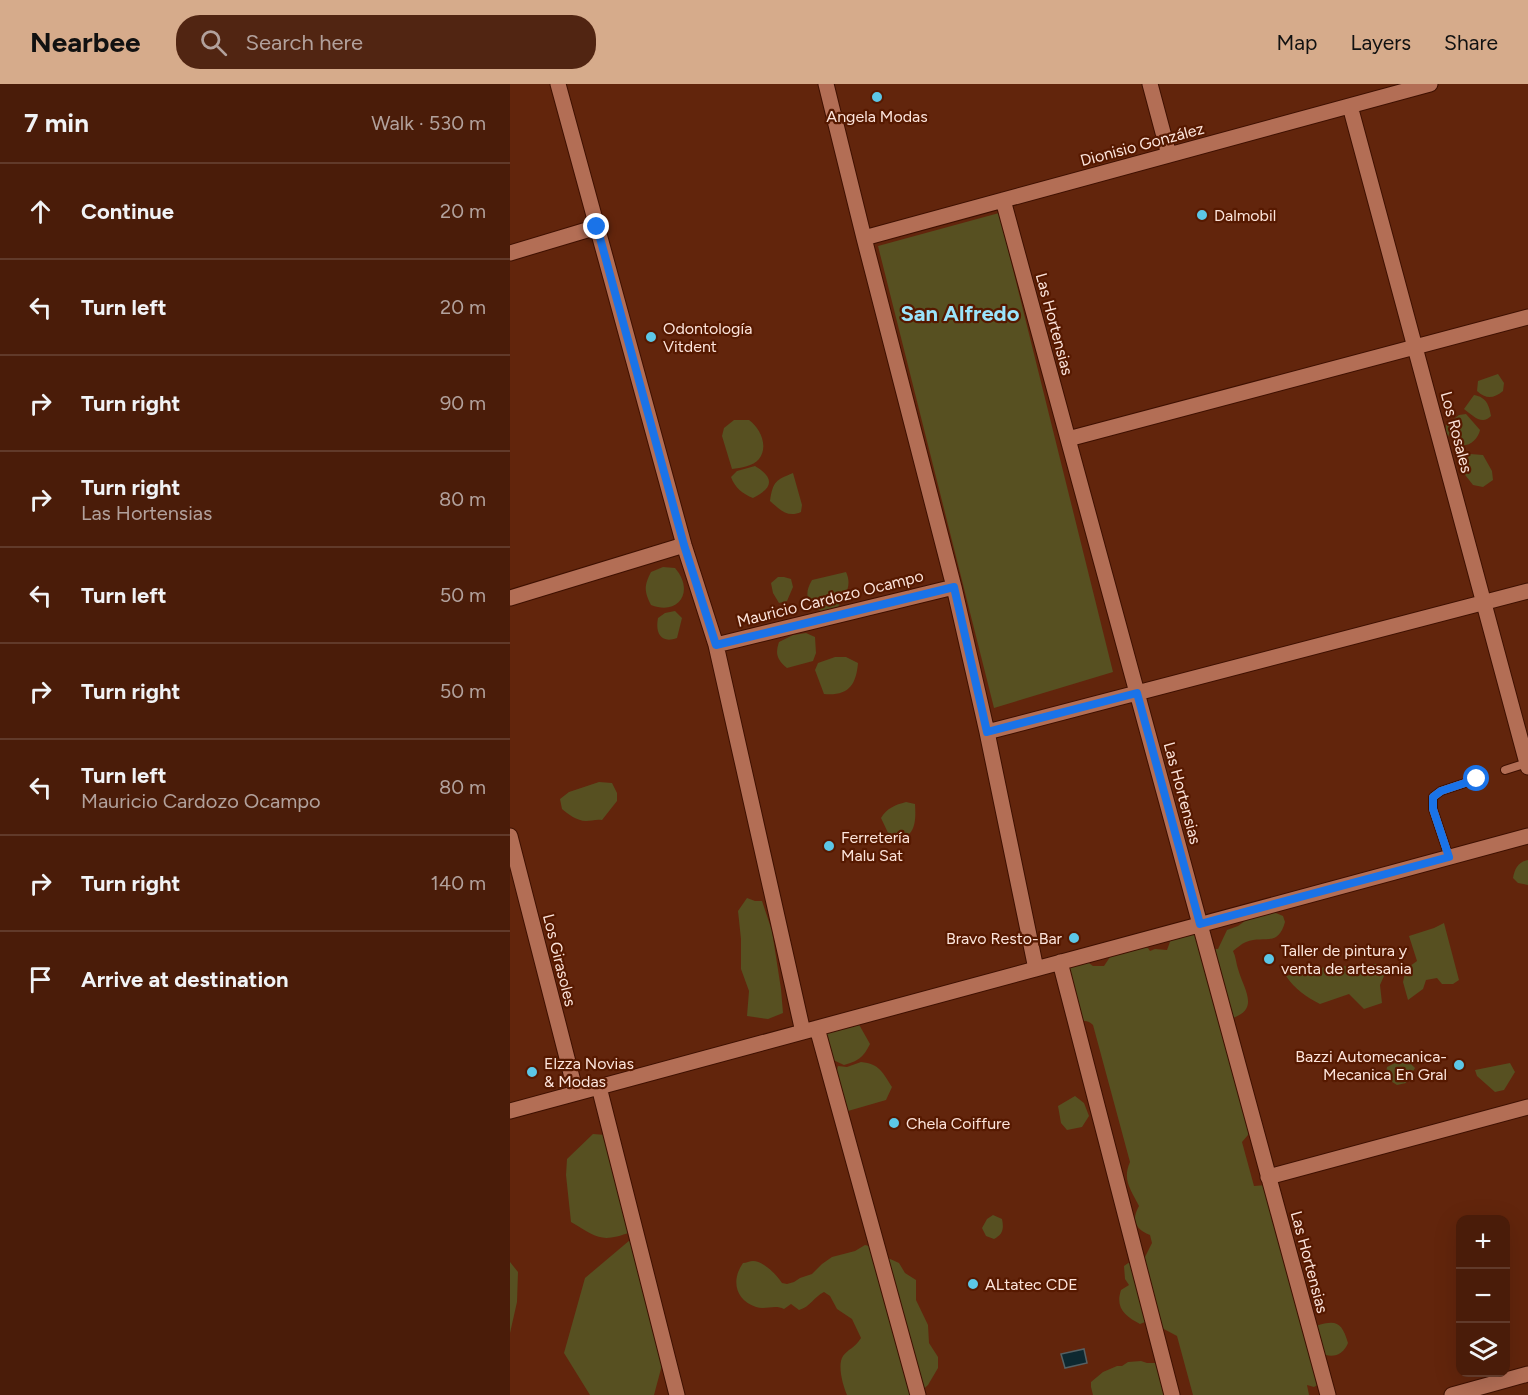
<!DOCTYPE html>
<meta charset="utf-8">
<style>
:root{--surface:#4a1c09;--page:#512512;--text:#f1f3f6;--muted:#b2a19c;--line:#613a2a;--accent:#d6ab8b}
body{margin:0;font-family:Figtree,sans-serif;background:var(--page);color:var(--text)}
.controls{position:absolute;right:18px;bottom:18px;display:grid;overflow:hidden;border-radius:12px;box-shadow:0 6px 24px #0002}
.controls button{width:54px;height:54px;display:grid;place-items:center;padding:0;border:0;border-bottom:2px solid var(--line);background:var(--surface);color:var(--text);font:30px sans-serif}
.stop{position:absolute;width:18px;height:18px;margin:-14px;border:4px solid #1a73e8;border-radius:50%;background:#fff}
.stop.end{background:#1a73e8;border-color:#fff;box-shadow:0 2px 6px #0008}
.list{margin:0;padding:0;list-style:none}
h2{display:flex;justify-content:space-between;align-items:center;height:78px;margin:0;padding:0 24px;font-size:26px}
h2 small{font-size:20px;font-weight:400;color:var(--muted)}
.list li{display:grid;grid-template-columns:39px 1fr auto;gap:18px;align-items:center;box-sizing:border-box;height:96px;padding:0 24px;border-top:2px solid var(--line)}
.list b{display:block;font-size:22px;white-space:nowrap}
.list p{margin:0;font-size:20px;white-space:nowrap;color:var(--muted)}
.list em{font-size:20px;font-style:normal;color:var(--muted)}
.icon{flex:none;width:33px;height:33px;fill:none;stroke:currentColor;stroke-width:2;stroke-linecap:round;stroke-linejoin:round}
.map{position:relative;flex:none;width:1018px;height:1311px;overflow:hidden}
header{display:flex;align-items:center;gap:36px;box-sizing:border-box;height:84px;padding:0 30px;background:var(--accent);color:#111}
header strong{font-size:28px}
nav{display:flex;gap:33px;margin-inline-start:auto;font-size:21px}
.search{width:420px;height:54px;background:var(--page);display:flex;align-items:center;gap:15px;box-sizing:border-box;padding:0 21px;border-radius:24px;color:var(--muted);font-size:22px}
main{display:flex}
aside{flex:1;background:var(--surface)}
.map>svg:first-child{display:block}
.green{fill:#575021}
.water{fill:#0d2830;stroke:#556063;stroke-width:1.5}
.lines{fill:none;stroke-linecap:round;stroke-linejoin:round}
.lane-casing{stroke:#3e1000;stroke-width:10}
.street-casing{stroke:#3e1000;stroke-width:17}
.lane{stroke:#b36e55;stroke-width:8}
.street{stroke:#b36e55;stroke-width:15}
.route{stroke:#1a73e8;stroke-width:8}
.poi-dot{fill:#5cc7e7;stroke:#561900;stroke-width:2}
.labels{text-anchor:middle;stroke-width:4.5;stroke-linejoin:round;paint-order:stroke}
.poi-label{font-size:16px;fill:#fce4db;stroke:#561900;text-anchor:start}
.street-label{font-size:16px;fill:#fce4db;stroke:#561900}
.district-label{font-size:22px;font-weight:bold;fill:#9ae4fc;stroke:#561900}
</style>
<header>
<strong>Nearbee</strong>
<div class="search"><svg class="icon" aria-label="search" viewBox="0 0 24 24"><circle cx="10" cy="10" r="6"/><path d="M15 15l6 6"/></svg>Search here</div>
<nav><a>Map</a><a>Layers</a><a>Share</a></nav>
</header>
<main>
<aside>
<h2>7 min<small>Walk · 530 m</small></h2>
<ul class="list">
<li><svg class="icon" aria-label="ahead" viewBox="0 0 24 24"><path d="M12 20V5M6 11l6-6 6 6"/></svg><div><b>Continue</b></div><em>20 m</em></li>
<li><svg class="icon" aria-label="left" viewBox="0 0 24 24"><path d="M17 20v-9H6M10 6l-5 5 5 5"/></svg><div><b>Turn left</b></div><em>20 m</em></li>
<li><svg class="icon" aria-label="right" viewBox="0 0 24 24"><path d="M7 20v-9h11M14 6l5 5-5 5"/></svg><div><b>Turn right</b></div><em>90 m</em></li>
<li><svg class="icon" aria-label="right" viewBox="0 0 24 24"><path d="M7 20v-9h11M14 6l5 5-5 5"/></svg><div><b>Turn right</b><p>Las Hortensias</p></div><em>80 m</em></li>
<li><svg class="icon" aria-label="left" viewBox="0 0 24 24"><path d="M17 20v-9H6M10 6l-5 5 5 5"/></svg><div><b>Turn left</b></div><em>50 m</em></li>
<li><svg class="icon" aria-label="right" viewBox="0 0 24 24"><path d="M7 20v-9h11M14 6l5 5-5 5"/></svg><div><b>Turn right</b></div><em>50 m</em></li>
<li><svg class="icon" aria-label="left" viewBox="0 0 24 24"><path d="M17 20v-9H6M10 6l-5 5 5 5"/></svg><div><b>Turn left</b><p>Mauricio Cardozo Ocampo</p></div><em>80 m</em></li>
<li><svg class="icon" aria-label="right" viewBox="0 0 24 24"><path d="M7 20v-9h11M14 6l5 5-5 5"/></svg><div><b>Turn right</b></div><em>140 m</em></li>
<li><svg class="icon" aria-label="arrive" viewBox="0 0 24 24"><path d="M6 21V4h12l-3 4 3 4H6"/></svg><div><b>Arrive at destination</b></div></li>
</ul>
</aside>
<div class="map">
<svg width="1018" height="1311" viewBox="0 0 1018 1311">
<rect width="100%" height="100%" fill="#62250c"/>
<path class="green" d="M 489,129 L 603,588 L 484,624 L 368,162 Z
M 988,290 L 994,299 L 993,307 C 983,315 976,315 967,307 L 968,297 Z
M 964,311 C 967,312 970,312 972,314 C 978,317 980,326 981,332 C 972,342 962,331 954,325 Z
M 956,330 L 970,346 C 968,356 957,365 947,360 C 943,357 939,352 936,349 L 936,341 L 949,331 Z
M 224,336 L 239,336 C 250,344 259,362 249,375 C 243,382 231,384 222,385 L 212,352 L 214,344 Z
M 960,370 L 973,371 L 982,387 L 983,396 L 973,403 L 963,401 L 952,387 L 948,377 Z
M 245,382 C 265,394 263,404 243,414 C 233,410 225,404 221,393 L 227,387 Z
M 283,389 L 292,421 L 291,428 C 278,434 270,426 260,417 C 263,397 266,396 283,389 Z
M 153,483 L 165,484 C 185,507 169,532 141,521 C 134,507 134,502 141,488 Z
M 336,488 C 343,503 334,512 327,525 L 315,529 C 299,522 292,513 302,496 Z
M 268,493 L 274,493 L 281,495 L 283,503 L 277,517 L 269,519 L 263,509 L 261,499 Z
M 165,527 L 172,534 L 167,554 C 151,560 145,549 148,534 L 155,529 Z
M 296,549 L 305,553 L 306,569 L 303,577 L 277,584 C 267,576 265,570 269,558 L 283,551 Z
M 325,573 L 336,573 L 348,579 C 346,602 338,612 314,610 L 305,586 L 308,579 Z
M 89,698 L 102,699 L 107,709 L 107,717 L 92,736 C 86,735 81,737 76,737 C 67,737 58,730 52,725 L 50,715 L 59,708 Z
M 396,718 L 405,720 C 406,737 406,751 388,757 L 380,753 L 371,734 C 377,724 385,721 396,718 Z
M 1018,776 L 1018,801 L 1008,799 L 1003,794 C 1005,784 1008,778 1018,776 Z
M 237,814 L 245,817 L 252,817 L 262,847 L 271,905 L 273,929 L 258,935 L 237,932 L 239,907 L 231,885 L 231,855 L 228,827 Z
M 761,827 L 773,832 L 775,838 C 768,864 753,851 736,858 C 731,860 727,864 723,867 C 726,873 726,879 728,885 C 734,906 751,926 720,935 L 739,1038 L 738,1051 L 732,1058 L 744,1102 L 757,1101 L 763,1124 L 761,1131 L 777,1140 L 806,1242 C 827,1235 832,1239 838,1259 C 833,1271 823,1275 810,1269 L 809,1300 L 804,1303 L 797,1301 L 799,1311 L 683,1311 L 667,1252 L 652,1244 L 648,1233 L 630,1240 C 615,1232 605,1224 611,1206 L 619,1201 L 615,1195 L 614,1182 L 624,1175 L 634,1175 L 642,1159 L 640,1151 C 625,1145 621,1136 629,1122 C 621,1106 612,1096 620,1078 L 583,941 C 579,937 575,936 570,938 L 554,914 L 560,879 L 576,877 L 583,882 L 594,882 L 602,870 L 629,862 L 638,864 L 640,867 L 645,865 L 657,866 L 661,855 L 682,845 L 704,865 L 708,865 L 717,846 L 728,842 L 739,834 Z
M 934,839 L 949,896 L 943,900 L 932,900 L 927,894 L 916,896 L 913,905 L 898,916 L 893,898 L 896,885 L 907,877 L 899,852 L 924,844 Z
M 866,880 L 874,892 L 870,901 L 872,919 L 854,925 L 839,910 L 810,920 C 796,913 785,905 776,892 L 807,884 Z
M 347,937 L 360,960 C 353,974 348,977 334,981 L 321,975 L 312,946 Z
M 892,977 L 899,978 L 905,984 L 896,999 L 887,1001 L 879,996 L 876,989 L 877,983 L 885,979 Z
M 351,978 C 370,980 373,989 382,1003 L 376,1016 L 338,1027 C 332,1017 324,993 328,982 L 337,983 Z
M 1000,979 L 1005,988 L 994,1006 L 985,1008 L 967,992 L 965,986 Z
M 565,1012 L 574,1019 L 579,1032 L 572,1043 L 557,1046 L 551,1039 L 548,1022 Z
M 83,1050 L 96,1051 L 121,1148 C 91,1159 88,1154 61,1138 L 56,1091 L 57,1075 Z
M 483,1131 L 492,1135 C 494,1145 493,1150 484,1155 L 476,1152 L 472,1144 L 477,1135 Z
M 120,1156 L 152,1281 L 144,1311 L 80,1311 L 54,1269 L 75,1194 Z
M 355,1161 L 363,1163 L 378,1174 L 389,1179 L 395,1189 L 406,1196 L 406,1216 L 418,1241 L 419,1259 L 428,1273 L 428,1284 L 418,1301 L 407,1311 L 337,1311 C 333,1302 327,1281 333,1272 C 338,1265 345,1264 351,1254 L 342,1235 L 327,1225 L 320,1212 L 314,1208 C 304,1213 300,1223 289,1226 L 281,1220 L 274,1225 C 265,1220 256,1226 246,1223 C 225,1216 221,1196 233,1179 C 236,1179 240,1177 243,1177 C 253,1177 267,1191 272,1199 L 277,1200 L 284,1198 L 290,1194 L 302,1190 L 312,1180 L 322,1173 L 345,1167 Z
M 0,1178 L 8,1188 L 7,1218 L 0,1249 Z
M 631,1277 L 637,1279 L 657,1279 L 664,1288 L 662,1297 L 653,1303 L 652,1306 L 656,1309 L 665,1311 L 583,1311 L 581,1303 L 581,1298 L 593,1288 L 607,1282 L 612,1282 L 618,1278 Z"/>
<path class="water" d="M 574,1265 L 577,1279 L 555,1284 L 551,1270 Z"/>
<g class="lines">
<g class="lane-casing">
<path id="lane" d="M 995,686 L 1017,679
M 939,773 L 923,725 L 923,713 L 931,707 L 967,695"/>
</g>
<g class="street-casing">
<path id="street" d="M 48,0 L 174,461 L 206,561 L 293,948
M 316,0 L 354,154 L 444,503 L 477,648 L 526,885
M 640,0 L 659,71
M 840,22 L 1018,683
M 493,116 L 818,1311
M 354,154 L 920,0
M 0,169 L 87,143
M 558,355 L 1018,233
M 0,514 L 174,461
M 206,561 L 444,503
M 477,648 L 1018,507
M 0,752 L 66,1009
M 550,878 L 662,1311
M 307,944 L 408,1311
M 89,1003 L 167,1311
M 0,1027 L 1018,752
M 758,1093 L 1018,1023
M 942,1311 L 1018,1290"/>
</g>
<use href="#lane" class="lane"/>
<use href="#street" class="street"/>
</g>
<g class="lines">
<path class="route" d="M 87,143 L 174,461 L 206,561 L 444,503 L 477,648 L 627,609 L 690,840 L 939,773 L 923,725 L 923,713 L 931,707 L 967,695"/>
</g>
<g class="poi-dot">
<circle cx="367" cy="13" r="6"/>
<circle cx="692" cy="131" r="6"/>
<circle cx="141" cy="253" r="6"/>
<circle cx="319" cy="762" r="6"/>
<circle cx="564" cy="854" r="6"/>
<circle cx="759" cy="875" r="6"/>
<circle cx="949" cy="981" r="6"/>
<circle cx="22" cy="988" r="6"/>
<circle cx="384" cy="1039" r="6"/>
<circle cx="463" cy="1200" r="6"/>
</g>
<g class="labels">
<g class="poi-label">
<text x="367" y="38" text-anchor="middle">Angela Modas</text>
<text x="704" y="137">Dalmobil</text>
<text x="153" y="250">Odontología<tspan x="153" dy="18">Vitdent</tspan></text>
<text x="331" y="759">Ferretería<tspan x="331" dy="18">Malu Sat</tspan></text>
<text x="552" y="860" text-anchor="end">Bravo Resto-Bar</text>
<text x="771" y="872">Taller de pintura y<tspan x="771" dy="18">venta de artesania</tspan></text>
<text x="937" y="978" text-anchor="end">Bazzi Automecanica-<tspan x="937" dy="18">Mecanica En Gral</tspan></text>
<text x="34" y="985">Elzza Novias<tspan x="34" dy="18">&amp; Modas</tspan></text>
<text x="396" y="1045">Chela Coiffure</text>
<text x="475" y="1206">ALtatec CDE</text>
</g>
<g class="street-label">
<text transform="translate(632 60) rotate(-15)" y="6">Dionisio González</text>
<text transform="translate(545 240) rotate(75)" y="6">Las Hortensias</text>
<text transform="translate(947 348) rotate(75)" y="6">Los Rosales</text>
<text transform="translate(320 514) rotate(-14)" y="6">Mauricio Cardozo Ocampo</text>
<text transform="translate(673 709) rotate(75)" y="6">Las Hortensias</text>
<text transform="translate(50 876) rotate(76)" y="6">Los Girasoles</text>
<text transform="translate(800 1178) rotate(75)" y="6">Las Hortensias</text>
</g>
<g class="district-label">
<text x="450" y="237">San Alfredo</text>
</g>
</g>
</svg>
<div class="controls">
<button>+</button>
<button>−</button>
<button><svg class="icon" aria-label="layers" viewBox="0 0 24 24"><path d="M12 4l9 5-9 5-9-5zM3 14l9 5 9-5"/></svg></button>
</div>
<div class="stop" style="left:967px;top:695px"></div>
<div class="stop end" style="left:87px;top:143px"></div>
</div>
</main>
